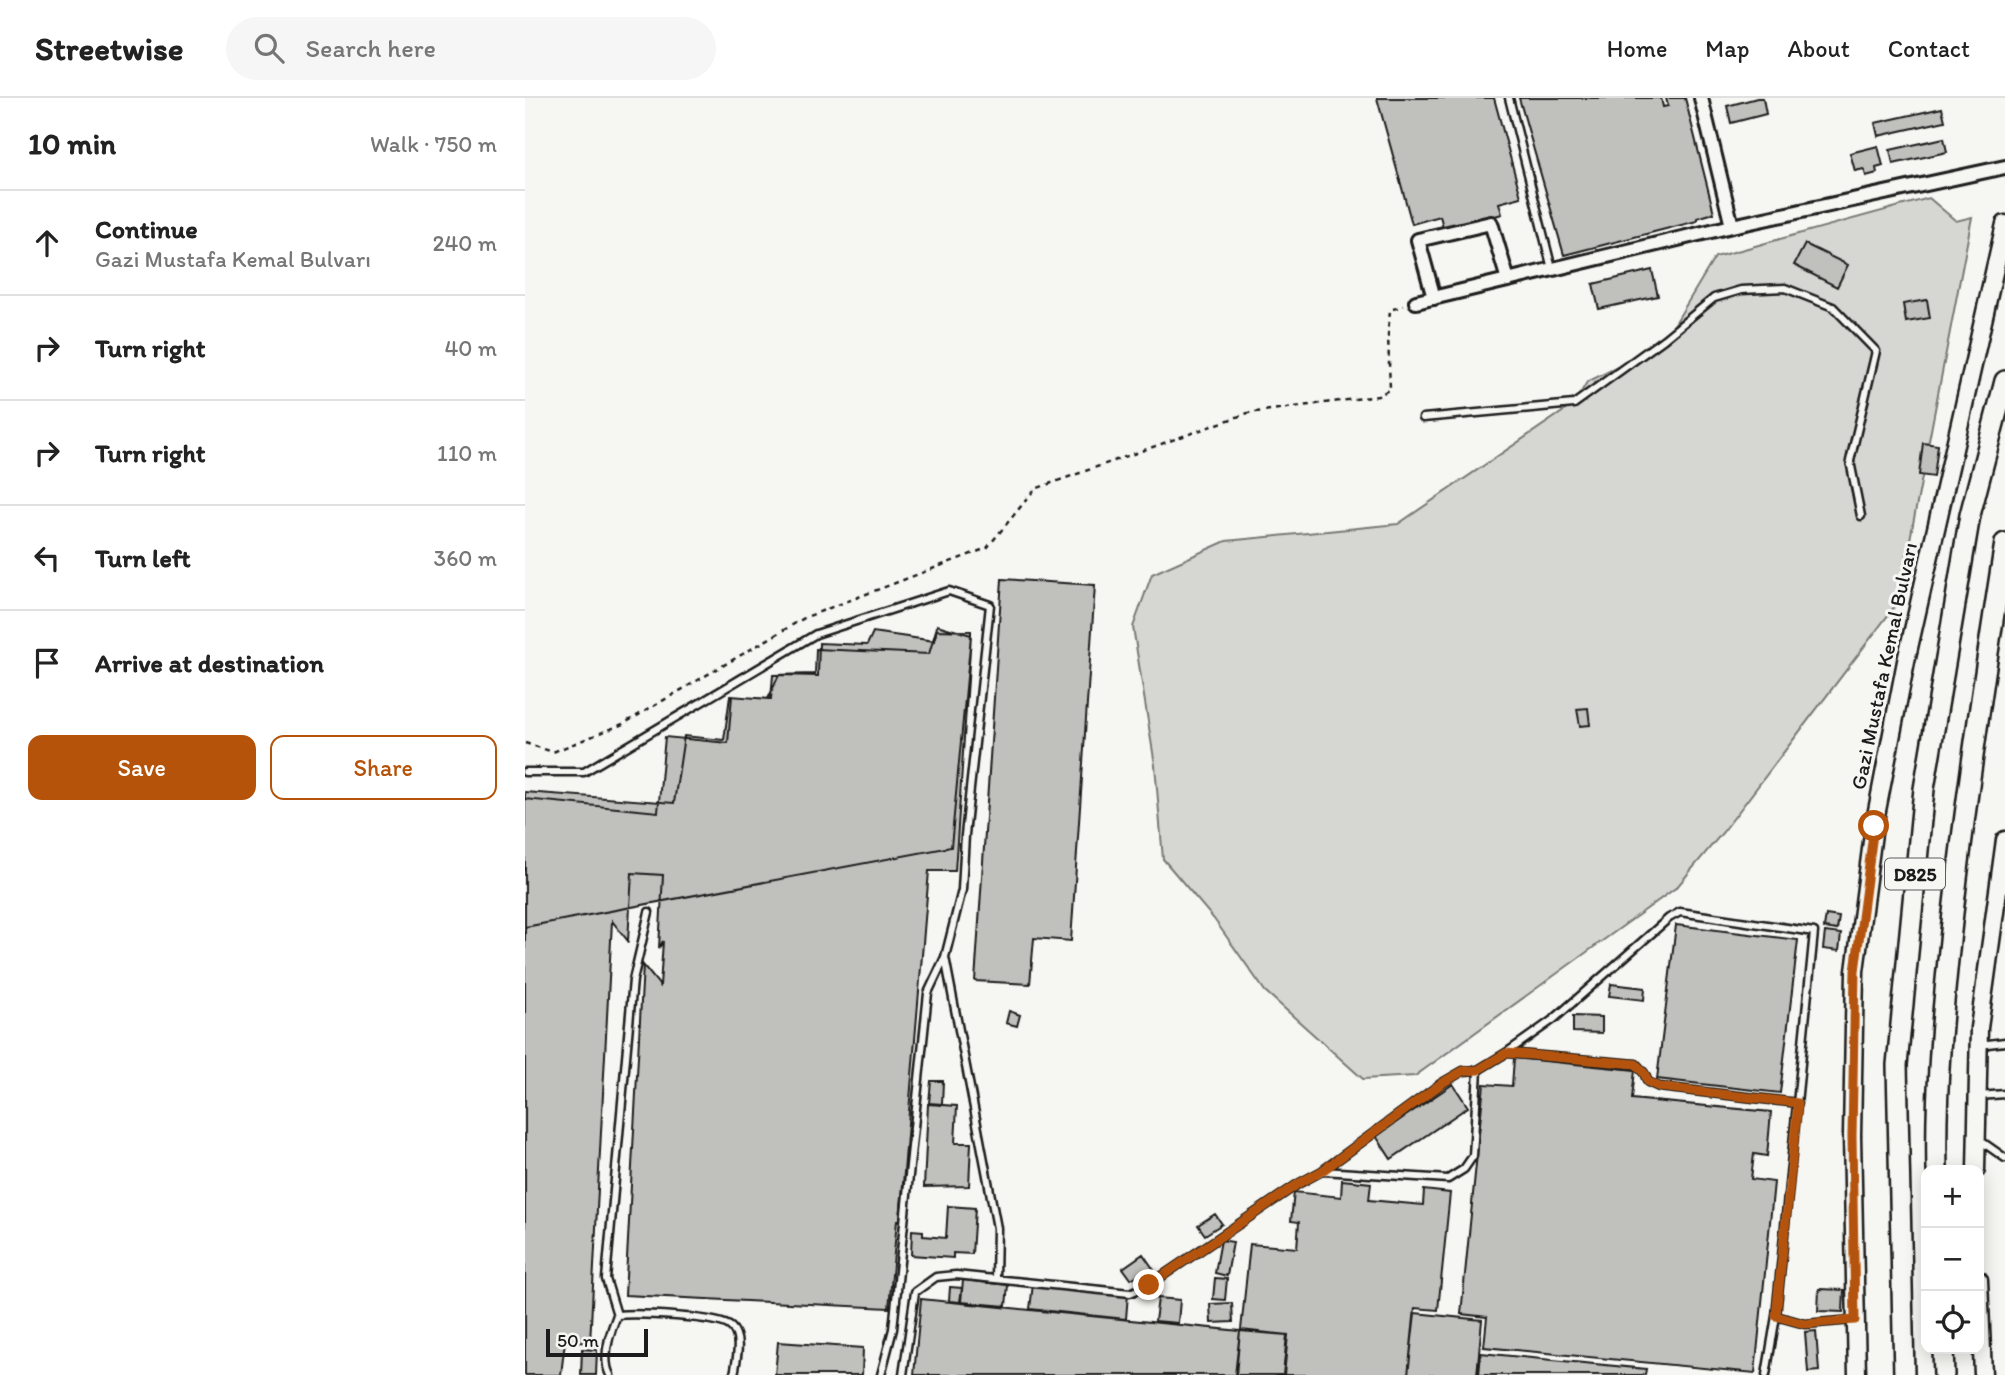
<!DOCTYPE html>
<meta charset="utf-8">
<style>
:root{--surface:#fff;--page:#f6f6f6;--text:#222;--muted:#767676;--line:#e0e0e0;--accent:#b45309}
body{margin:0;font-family:Itim,sans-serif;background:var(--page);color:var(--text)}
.controls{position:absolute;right:21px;bottom:21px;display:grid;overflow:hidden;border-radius:14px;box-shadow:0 4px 18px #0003}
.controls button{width:63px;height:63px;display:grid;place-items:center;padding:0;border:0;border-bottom:2px solid var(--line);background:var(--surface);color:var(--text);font:35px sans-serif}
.scale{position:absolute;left:21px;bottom:18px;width:102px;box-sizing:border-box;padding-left:7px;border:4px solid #1c1c1c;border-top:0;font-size:19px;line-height:24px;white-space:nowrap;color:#1c1c1c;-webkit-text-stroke:5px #f6f6f2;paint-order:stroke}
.stop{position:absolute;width:21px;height:21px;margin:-16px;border:5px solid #b45309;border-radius:50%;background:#fff}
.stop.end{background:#b45309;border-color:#fff;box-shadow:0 2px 7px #0008}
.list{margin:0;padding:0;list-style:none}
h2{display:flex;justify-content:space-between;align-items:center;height:91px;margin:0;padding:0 28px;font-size:30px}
h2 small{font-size:23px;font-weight:400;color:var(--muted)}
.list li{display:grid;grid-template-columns:46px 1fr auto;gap:21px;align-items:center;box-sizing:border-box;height:105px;padding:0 28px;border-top:2px solid var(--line)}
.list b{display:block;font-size:26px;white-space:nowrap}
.list p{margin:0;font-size:23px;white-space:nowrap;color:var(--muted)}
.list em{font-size:23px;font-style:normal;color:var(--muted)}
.actions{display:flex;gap:14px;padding:21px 28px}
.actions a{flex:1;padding:16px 0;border:2px solid var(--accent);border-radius:14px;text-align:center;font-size:24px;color:var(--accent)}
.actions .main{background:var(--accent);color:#fff}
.icon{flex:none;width:38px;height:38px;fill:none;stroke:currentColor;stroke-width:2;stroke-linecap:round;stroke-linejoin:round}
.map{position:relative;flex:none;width:1480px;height:1277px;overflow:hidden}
header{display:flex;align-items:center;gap:42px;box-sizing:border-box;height:98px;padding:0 35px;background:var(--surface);border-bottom:2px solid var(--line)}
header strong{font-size:33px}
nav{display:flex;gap:38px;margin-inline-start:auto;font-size:24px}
.search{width:490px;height:63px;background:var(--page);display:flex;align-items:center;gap:18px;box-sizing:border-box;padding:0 24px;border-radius:38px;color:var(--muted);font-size:26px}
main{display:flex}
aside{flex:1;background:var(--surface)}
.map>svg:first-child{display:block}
.green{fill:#d6d6d2;stroke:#797977;stroke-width:2}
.building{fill:#c0c0bd;stroke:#1c1c1c;stroke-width:2}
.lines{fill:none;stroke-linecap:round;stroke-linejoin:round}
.service-casing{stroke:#1c1c1c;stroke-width:11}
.minor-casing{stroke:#1c1c1c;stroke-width:18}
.tertiary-casing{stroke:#1c1c1c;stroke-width:21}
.trunk-casing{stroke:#1c1c1c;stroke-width:24}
.path{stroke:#1c1c1c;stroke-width:2.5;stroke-dasharray:5 5;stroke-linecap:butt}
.service{stroke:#f6f6f2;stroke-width:6}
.minor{stroke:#f6f6f2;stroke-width:12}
.tertiary{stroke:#f6f6f2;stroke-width:16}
.trunk{stroke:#f6f6f2;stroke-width:19}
.route{stroke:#b45309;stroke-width:9}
.labels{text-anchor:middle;stroke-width:6;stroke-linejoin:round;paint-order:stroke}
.shield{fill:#f6f6f2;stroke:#5d5d5c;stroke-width:2}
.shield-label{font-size:19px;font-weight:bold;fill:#1c1c1c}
.street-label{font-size:21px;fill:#1c1c1c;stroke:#f6f6f2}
</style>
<header>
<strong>Streetwise</strong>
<div class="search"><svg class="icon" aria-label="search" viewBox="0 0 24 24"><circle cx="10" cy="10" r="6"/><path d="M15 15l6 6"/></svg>Search here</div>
<nav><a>Home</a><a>Map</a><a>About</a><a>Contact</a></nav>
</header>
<main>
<aside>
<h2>10 min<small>Walk · 750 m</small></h2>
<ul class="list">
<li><svg class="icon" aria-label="ahead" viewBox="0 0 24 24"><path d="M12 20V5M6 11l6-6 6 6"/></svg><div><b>Continue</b><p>Gazi Mustafa Kemal Bulvarı</p></div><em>240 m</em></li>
<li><svg class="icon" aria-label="right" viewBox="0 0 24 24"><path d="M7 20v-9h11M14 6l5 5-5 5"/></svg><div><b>Turn right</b></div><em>40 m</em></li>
<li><svg class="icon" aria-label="right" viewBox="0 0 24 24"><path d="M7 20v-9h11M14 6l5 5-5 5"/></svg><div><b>Turn right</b></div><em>110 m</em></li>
<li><svg class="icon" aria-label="left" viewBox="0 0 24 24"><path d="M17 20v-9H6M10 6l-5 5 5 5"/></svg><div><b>Turn left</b></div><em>360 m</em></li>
<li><svg class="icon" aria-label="arrive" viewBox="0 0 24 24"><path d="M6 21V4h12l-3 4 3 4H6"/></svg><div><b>Arrive at destination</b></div></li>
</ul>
<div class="actions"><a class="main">Save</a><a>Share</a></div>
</aside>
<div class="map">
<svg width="1480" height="1277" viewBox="0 0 1480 1277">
<rect width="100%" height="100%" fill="#f6f6f2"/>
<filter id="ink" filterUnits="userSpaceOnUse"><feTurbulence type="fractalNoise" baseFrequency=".0143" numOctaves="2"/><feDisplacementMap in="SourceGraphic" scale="14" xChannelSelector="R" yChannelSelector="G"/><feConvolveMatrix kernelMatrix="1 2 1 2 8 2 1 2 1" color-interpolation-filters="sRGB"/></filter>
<g filter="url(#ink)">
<path class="green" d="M 1404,100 L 1431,123 L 1447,119 L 1373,504 L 1198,734 L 1152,789 L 890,978 L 838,981 L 740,893 L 689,821 L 638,761 L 630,667 L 608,529 L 627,476 L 701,443 L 873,426 L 1049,306 L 1062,284 L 1137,247 L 1190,159 Z"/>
<path class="building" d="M 852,0 L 969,0 L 996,99 L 974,105 L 977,116 L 919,132 L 915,118 L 887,126 Z
M 994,0 L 1136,0 L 1138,9 L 1143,8 L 1141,0 L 1160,0 L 1189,115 L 1172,120 L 1172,123 L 1039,157 Z
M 1232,0 L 1238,0 L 1241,16 L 1206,25 L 1202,8 Z
M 1417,10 L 1420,23 L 1353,38 L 1350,25 Z
M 1419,40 L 1422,54 L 1368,66 L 1365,52 Z
M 1353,48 L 1358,68 L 1351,70 L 1352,75 L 1341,78 L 1339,71 L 1330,73 L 1325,55 Z
M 1280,146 L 1323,167 L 1312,189 L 1269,167 Z
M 1127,172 L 1133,198 L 1074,211 L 1068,186 Z
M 1402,202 L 1405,220 L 1381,224 L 1378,206 Z
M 1398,345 L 1413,347 L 1409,379 L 1394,377 Z
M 477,481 L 570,487 L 546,843 L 509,840 L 505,886 L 450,883 Z
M 412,527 L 446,537 L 426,749 L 0,829 L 0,701 L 133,714 L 140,639 L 203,645 L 207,598 L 243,601 L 254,577 L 293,578 L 294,545 L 342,547 L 348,534 L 410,543 Z
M 411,532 L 446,533 L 446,537 L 430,773 L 404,773 L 375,1122 L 372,1122 L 364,1210 L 100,1197 L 118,867 L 135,888 L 138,843 L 134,850 L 138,777 L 107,775 L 103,843 L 87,823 L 65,1245 L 40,1243 L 36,1277 L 0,1277 L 0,694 L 149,705 L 159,638 L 199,642 L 205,598 L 246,601 L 248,577 L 290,576 L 291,551 L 404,556 Z
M 1063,610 L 1065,627 L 1055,628 L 1052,611 Z
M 1301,817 L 1314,819 L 1312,832 L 1299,830 Z
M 1151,827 L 1273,842 L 1255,995 L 1132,981 Z
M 1300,834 L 1316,836 L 1314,853 L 1298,851 Z
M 1086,886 L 1120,890 L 1119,902 L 1084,898 Z
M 484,913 L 495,917 L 492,928 L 481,925 Z
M 1048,918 L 1077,919 L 1077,935 L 1048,934 Z
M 989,960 L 1110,972 L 1107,1001 L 1246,1014 L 1242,1058 L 1229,1056 L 1226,1081 L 1249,1084 L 1230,1275 L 959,1249 L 962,1219 L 936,1216 L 959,986 L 987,988 Z
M 406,983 L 418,983 L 417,1006 L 404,1005 Z
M 928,986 L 943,1009 L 866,1061 L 851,1038 Z
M 403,1006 L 432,1008 L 430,1045 L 446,1045 L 444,1088 L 399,1089 Z
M 817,1082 L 846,1085 L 844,1102 L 898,1107 L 899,1092 L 925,1095 L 913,1212 L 890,1210 L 883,1277 L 759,1277 L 763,1237 L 716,1232 L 725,1146 L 772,1150 L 774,1124 L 766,1123 L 769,1094 L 816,1099 Z
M 423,1108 L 450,1110 L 447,1156 L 428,1155 L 428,1160 L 386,1157 L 387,1132 L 398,1133 L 398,1138 L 421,1140 Z
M 690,1116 L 697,1126 L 680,1137 L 673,1127 Z
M 696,1142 L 708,1144 L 702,1178 L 690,1175 Z
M 618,1156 L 629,1172 L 619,1179 L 616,1175 L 606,1181 L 598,1170 Z
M 690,1180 L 702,1181 L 700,1202 L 688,1201 Z
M 438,1182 L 483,1187 L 481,1208 L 436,1204 Z
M 508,1186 L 603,1196 L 601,1221 L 505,1211 Z
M 425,1189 L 437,1190 L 435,1204 L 424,1203 Z
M 1294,1191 L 1319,1192 L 1318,1214 L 1293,1213 Z
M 633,1200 L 655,1202 L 653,1225 L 630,1223 Z
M 396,1201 L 715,1233 L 710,1277 L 389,1277 Z
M 707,1205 L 708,1224 L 686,1225 L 685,1206 Z
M 890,1215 L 957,1222 L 952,1277 L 883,1277 Z
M 715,1233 L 762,1237 L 758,1277 L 711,1277 Z
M 1291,1233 L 1294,1273 L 1283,1274 L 1280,1234 Z
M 253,1244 L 338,1250 L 337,1277 L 250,1277 Z
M 57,1251 L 72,1252 L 71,1277 L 56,1277 Z
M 956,1255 L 1121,1271 L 1120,1277 L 954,1277 Z"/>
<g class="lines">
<g class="service-casing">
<path id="service" d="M 984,0 L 1027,171
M 898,320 L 1049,306 L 1139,241 L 1189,200 L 1216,192 L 1260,190 L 1308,209 L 1351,253 L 1325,363 L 1336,418
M 0,674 L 59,674 L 291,536 L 424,493 L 465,507 L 440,737 L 437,792 L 420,859 L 403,895 L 368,1231 L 356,1277
M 420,859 L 472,1130 L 471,1181
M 1454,947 L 1480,944
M 982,955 L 1111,966 L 1119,975 L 1123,984 L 1134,989 L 1273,1005
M 1454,998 L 1480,996
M 1453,1041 L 1480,1060
M 798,1073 L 923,1081 L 939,1071 L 948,1058 L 953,972
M 92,1217 L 81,1181 L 108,882 L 124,814
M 1251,1218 L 1280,1226 L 1328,1222
M 85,1277 C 76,1260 85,1234 92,1217 C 110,1215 194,1218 206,1229 C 218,1240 211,1263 209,1277
M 378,1277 L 390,1194 L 411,1179 L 431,1177 L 605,1195 L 624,1187 L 773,1086 L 797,1073 L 917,985 L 938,973 L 953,972 L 981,955 L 1029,921 L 1144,820 L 1155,814 L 1289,834 L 1251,1218 L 1241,1277"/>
</g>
<g class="minor-casing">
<path id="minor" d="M 1176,0 L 1207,128
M 909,200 L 893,142 L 966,125 L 983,182
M 891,204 L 1207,128 L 1480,69"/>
</g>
<g class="tertiary-casing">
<path id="tertiary" d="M 1451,1072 L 1454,930 L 1480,742
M 1454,1182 L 1458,1277
M 1332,1277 L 1327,1038 L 1330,873 L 1349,728 L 1381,563 L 1480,126"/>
</g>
<g class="trunk-casing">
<path id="trunk" d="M 1412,1072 C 1410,989 1418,907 1427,824 C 1441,697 1460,571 1480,445
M 1418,1251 L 1419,1277
M 1379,1277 L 1372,967 L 1399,691 L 1445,417 L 1480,283"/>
</g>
<path class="path" d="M 0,645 L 28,654 L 98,626 L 281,519 L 462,450 L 510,391 L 723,315 L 853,298 L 865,291 L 863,237 L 865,212 L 878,208"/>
<use href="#service" class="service"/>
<use href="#minor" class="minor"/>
<use href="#tertiary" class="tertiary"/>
<use href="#trunk" class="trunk"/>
</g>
</g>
<g class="lines" filter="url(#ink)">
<path class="route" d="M 624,1187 L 773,1086 L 797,1073 L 917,985 L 938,973 L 953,972 L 981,955 L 1111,966 L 1119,975 L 1123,984 L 1134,989 L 1273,1005 L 1251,1218 L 1280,1226 L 1330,1222 L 1327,1038 L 1330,873 L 1349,728"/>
</g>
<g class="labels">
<rect class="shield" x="1360" y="760.5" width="60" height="31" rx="5"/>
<g class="shield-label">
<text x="1390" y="783">D825</text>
</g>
<g class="street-label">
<text transform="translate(1359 568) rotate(-78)" y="7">Gazi Mustafa Kemal Bulvarı</text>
</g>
</g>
</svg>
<div class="controls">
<button>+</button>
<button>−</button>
<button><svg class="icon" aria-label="locate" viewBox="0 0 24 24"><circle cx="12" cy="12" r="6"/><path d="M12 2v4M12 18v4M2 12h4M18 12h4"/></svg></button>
</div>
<div class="scale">50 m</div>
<div class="stop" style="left:1349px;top:728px"></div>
<div class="stop end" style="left:624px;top:1187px"></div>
</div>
</main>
